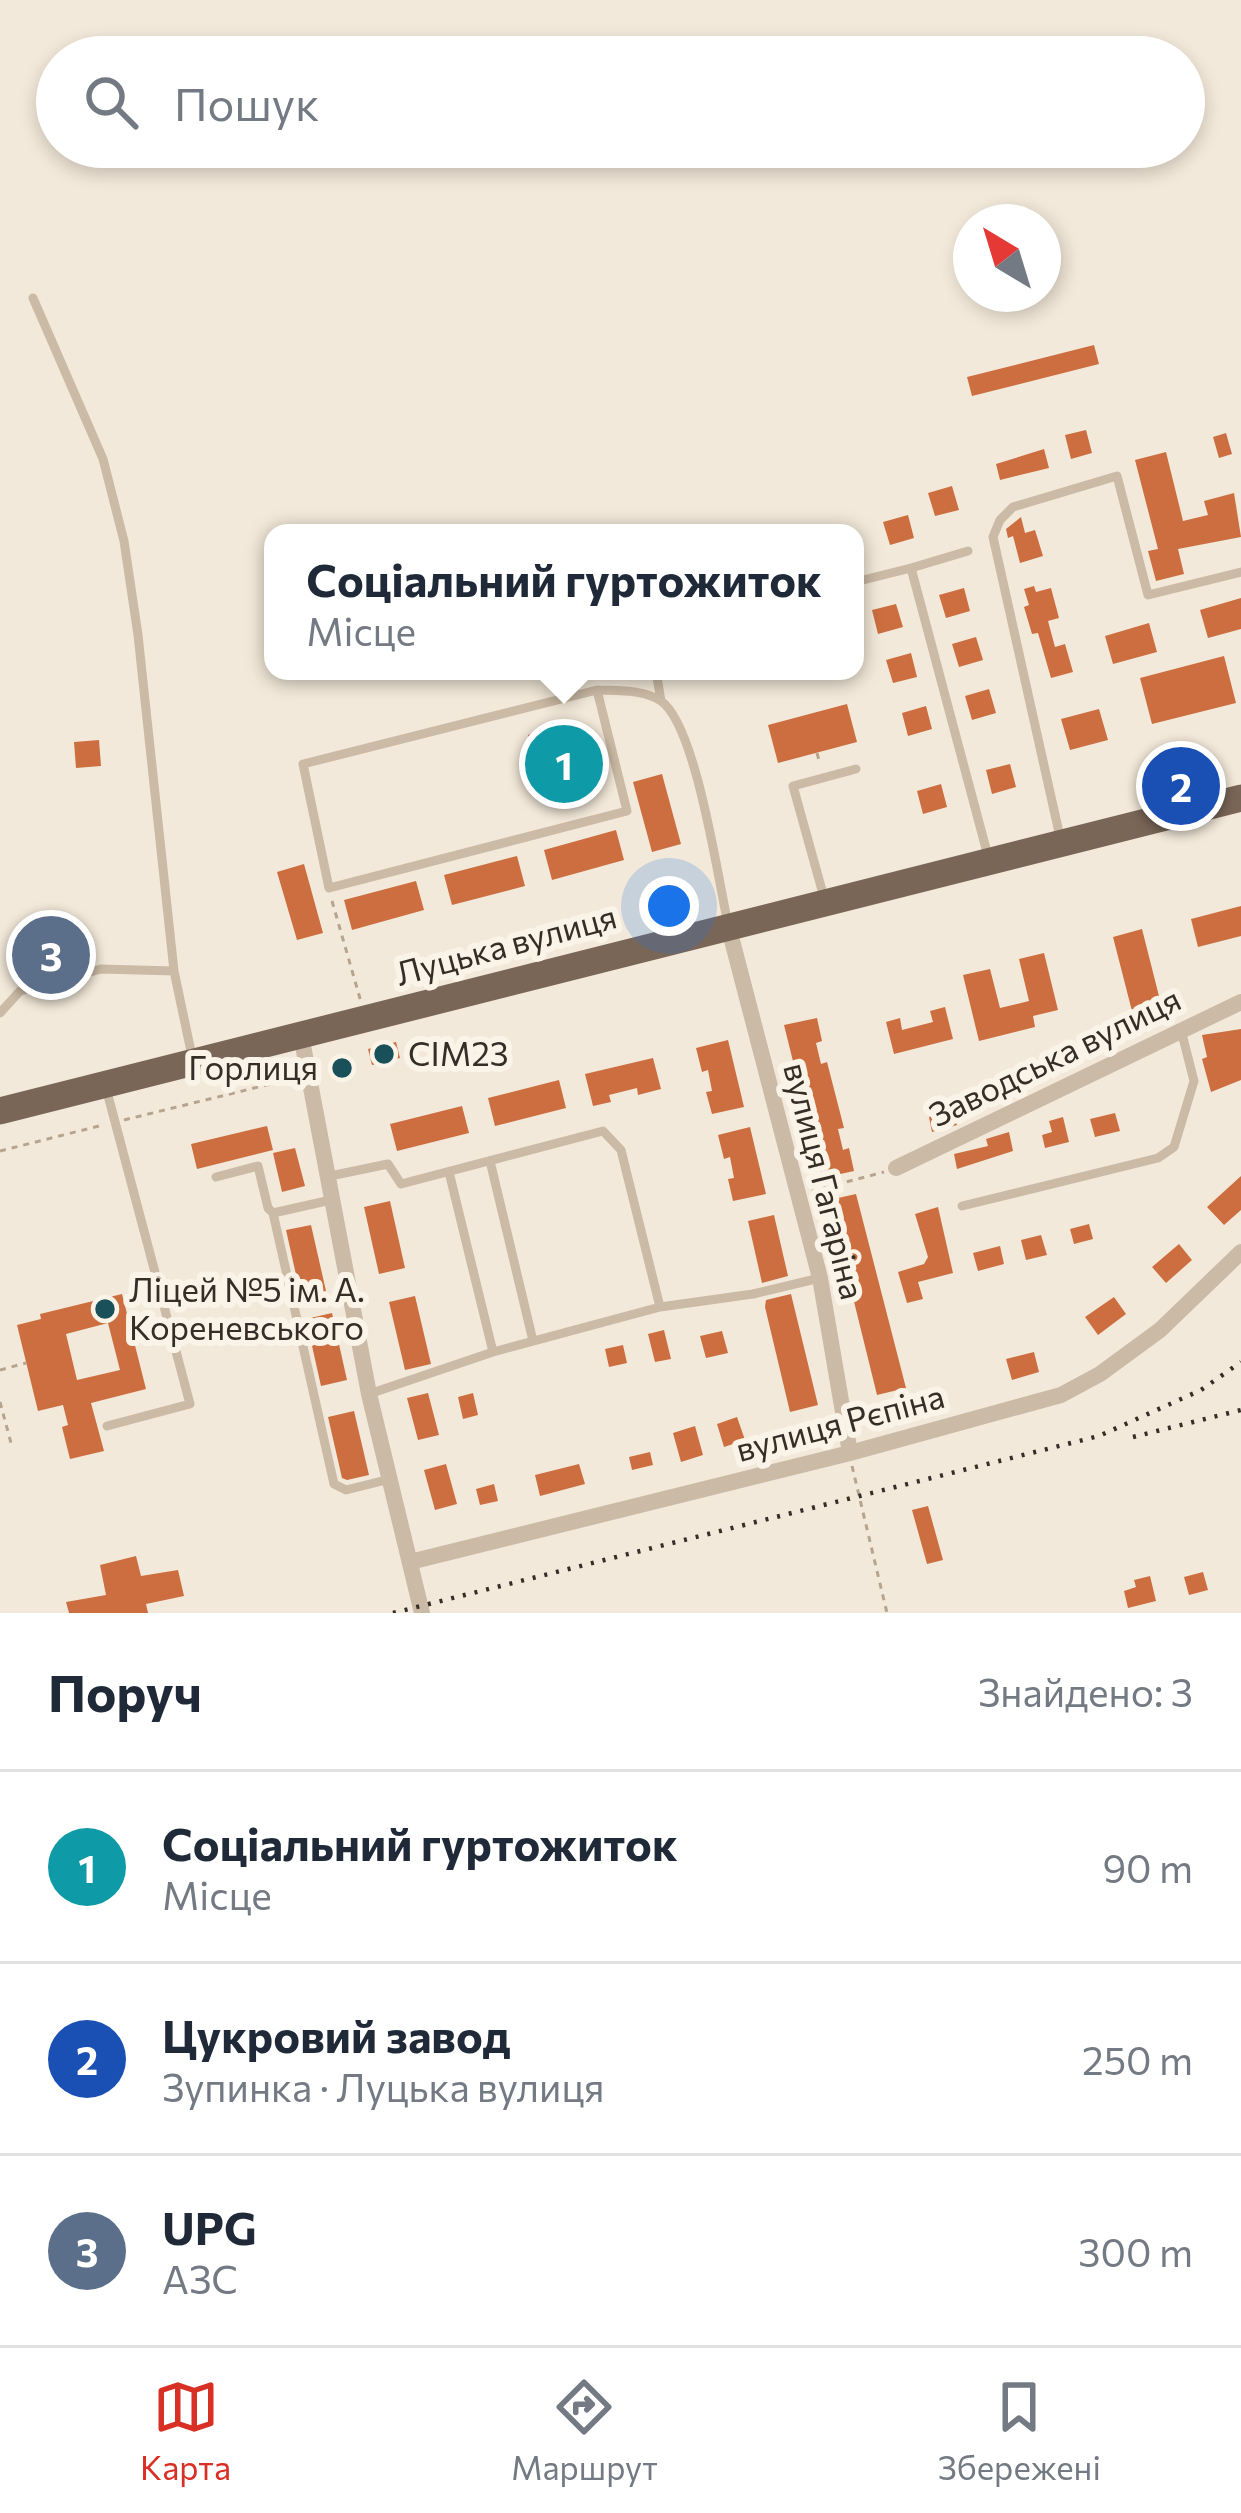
<!DOCTYPE html>
<html lang="uk">
<meta charset="utf-8">
<style>
:root{--surface:#fff;--page:#f6f6f7;--text:#1f2937;--muted:#747a83;--line:#e0e1e3;--accent:#d93025}
body{margin:0;font-family:Commissioner,sans-serif;background:var(--page);color:var(--text)}
.compass{position:absolute;left:953px;top:204px;width:108px;height:108px;border-radius:50%;background:var(--surface);box-shadow:0 6px 18px #0003;rotate:322deg}
.you{position:absolute;left:669px;top:906px;width:42px;height:42px;margin:-30px;border:9px solid #fff;border-radius:50%;background:#1a73e8;box-shadow:0 0 0 18px #1a73e833}
.badge{display:grid;place-items:center;width:78px;height:78px;border-radius:50%;background:var(--accent);color:#fff;font-size:39px;font-weight:700}
.pin{position:absolute;translate:-50% -50%;border:6px solid #fff;box-shadow:0 3px 12px #0006}
.popup{position:absolute;left:264px;top:524px;width:600px;height:156px;box-sizing:border-box;display:grid;place-content:center;border-radius:24px;background:var(--surface);filter:drop-shadow(0 3px 9px #0005);font-size:39px;white-space:nowrap;color:var(--muted)}
.popup b{font-size:45px;color:var(--text)}
.popup::after{content:'';position:absolute;left:50%;top:100%;margin-left:-24px;border:24px solid transparent;border-top-color:var(--surface)}
.list{margin:0;padding:0;list-style:none}
h2{display:flex;justify-content:space-between;align-items:center;height:156px;margin:0;padding:0 48px;font-size:51px}
h2 small{font-size:39px;font-weight:400;color:var(--muted)}
.list li{display:grid;grid-template-columns:78px 1fr auto;gap:36px;align-items:center;box-sizing:border-box;height:192px;padding:0 48px;border-top:3px solid var(--line)}
.list b{display:block;font-size:45px;white-space:nowrap}
.list p{margin:0;font-size:39px;white-space:nowrap;color:var(--muted)}
.list em{font-size:39px;font-style:normal;color:var(--muted)}
.icon{flex:none;width:66px;height:66px;fill:none;stroke:currentColor;stroke-width:2;stroke-linecap:round;stroke-linejoin:round}
.map{position:relative;flex:none;width:1241px;height:1613px;overflow:hidden}
.search{position:absolute;background:var(--surface);box-shadow:0 6px 18px #0003;left:36px;right:36px;top:36px;height:132px;display:flex;align-items:center;gap:30px;box-sizing:border-box;padding:0 42px;border-radius:66px;color:var(--muted);font-size:45px}
.sheet{height:732px;background:var(--surface)}
nav{display:flex;justify-content:space-around;align-items:center;box-sizing:border-box;height:168px;border-top:3px solid var(--line);background:var(--surface);font-size:33px;color:var(--muted)}
nav a{display:grid;justify-items:center;gap:6px}
nav .on{color:var(--accent)}
.map>svg:first-child{display:block}
.building{fill:#cc6e3f;fill-rule:evenodd}
.lines{fill:none;stroke-linecap:round;stroke-linejoin:round}
.path{stroke:#b7a48f;stroke-width:3;stroke-dasharray:6 6;stroke-linecap:butt}
.service{stroke:#cbbaa5;stroke-width:9}
.minor{stroke:#cbbaa5;stroke-width:16}
.primary{stroke:#7a6657;stroke-width:27}
.rail{stroke:#372d27;stroke-width:4.5;stroke-dasharray:3 9;stroke-linecap:butt}
.poi-dot{fill:#1a505a;stroke:#faf3e7;stroke-width:4.5}
.labels{text-anchor:middle;stroke-width:12;stroke-linejoin:round;paint-order:stroke}
.street-label{font-size:33px;fill:#372d27;stroke:#faf3e7}
.poi-label{font-size:33px;fill:#372d27;stroke:#faf3e7;text-anchor:start}
</style>
<div class="map">
<svg width="1241" height="1613" viewBox="0 0 1241 1613">
<rect width="100%" height="100%" fill="#f3e9da"/>
<path class="building" d="M 1094,345 L 1099,364 L 972,396 L 967,377 Z
M 1086,430 L 1092,453 L 1071,459 L 1065,435 Z
M 1226,433 L 1232,454 L 1219,458 L 1213,437 Z
M 1044,449 L 1049,468 L 1000,480 L 996,464 Z
M 1166,452 L 1183,521 L 1208,515 L 1204,501 L 1234,493 L 1241,537 L 1178,549 L 1184,574 L 1156,581 L 1148,551 L 1158,549 L 1135,460 Z
M 952,486 L 959,510 L 935,516 L 928,493 Z
M 908,515 L 914,538 L 890,545 L 883,522 Z
M 1021,517 L 1025,533 L 1035,530 L 1043,556 L 1020,563 L 1013,536 L 1008,538 L 1006,529 Z
M 1034,586 L 1036,592 L 1051,588 L 1059,618 L 1048,621 L 1055,647 L 1065,644 L 1073,672 L 1051,678 L 1038,633 L 1032,634 L 1024,607 L 1029,605 L 1024,589 Z
M 964,588 L 970,611 L 946,618 L 939,595 Z
M 1241,598 L 1241,629 L 1208,638 L 1200,610 Z
M 896,604 L 903,627 L 878,634 L 872,610 Z
M 1149,623 L 1157,652 L 1113,664 L 1105,636 Z
M 976,637 L 983,660 L 959,667 L 952,644 Z
M 911,653 L 917,677 L 893,683 L 886,660 Z
M 1224,656 L 1236,703 L 1152,724 L 1140,678 Z
M 989,689 L 996,713 L 972,720 L 965,696 Z
M 847,704 L 857,742 L 778,763 L 768,725 Z
M 926,706 L 932,729 L 908,736 L 902,713 Z
M 1099,709 L 1108,740 L 1070,750 L 1061,719 Z
M 568,725 L 584,787 L 545,797 L 541,782 L 552,779 L 544,747 L 532,750 L 528,735 Z
M 99,740 L 101,766 L 76,768 L 74,742 Z
M 1010,764 L 1016,787 L 992,794 L 986,770 Z
M 662,774 L 681,844 L 652,852 L 633,782 Z
M 941,784 L 947,807 L 923,814 L 917,791 Z
M 616,830 L 624,860 L 552,880 L 544,850 Z
M 517,856 L 525,886 L 452,905 L 444,875 Z
M 304,864 L 323,933 L 297,940 L 277,872 Z
M 416,881 L 424,910 L 352,930 L 344,900 Z
M 1241,906 L 1241,936 L 1198,947 L 1191,919 Z
M 1142,929 L 1162,1008 L 1133,1015 L 1113,937 Z
M 61,944 L 65,959 L 60,961 L 63,970 L 47,974 L 37,951 Z
M 1044,953 L 1058,1010 L 1033,1016 L 1035,1027 L 979,1041 L 963,975 L 990,969 L 1000,1008 L 1029,1001 L 1019,959 Z
M 945,1007 L 953,1039 L 894,1054 L 886,1022 L 900,1018 L 902,1030 L 933,1022 L 930,1011 Z
M 817,1018 L 822,1041 L 816,1043 L 821,1064 L 827,1062 L 844,1128 L 838,1129 L 843,1150 L 849,1148 L 854,1171 L 822,1178 L 784,1025 Z
M 1241,1029 L 1241,1080 L 1211,1092 L 1202,1059 L 1207,1057 L 1202,1035 Z
M 728,1040 L 744,1107 L 712,1114 L 706,1092 L 712,1091 L 708,1070 L 702,1072 L 696,1048 Z
M 396,1042 L 400,1058 L 372,1065 L 368,1049 Z
M 653,1058 L 661,1089 L 638,1095 L 637,1088 L 609,1095 L 611,1102 L 593,1106 L 585,1074 Z
M 559,1080 L 566,1108 L 495,1126 L 488,1098 Z
M 462,1106 L 469,1133 L 397,1151 L 390,1124 Z
M 953,1111 L 957,1125 L 932,1132 L 929,1117 Z
M 1115,1113 L 1120,1131 L 1095,1137 L 1090,1119 Z
M 1063,1117 L 1069,1142 L 1045,1148 L 1042,1135 L 1052,1132 L 1049,1121 Z
M 267,1126 L 273,1150 L 197,1169 L 191,1144 Z
M 750,1127 L 766,1194 L 733,1201 L 728,1179 L 734,1178 L 730,1157 L 724,1159 L 718,1135 Z
M 1009,1132 L 1013,1151 L 957,1169 L 954,1154 L 988,1146 L 986,1139 Z
M 295,1148 L 305,1186 L 282,1192 L 273,1153 Z
M 1241,1176 L 1241,1210 L 1224,1225 L 1207,1207 Z
M 856,1194 L 906,1388 L 877,1395 L 829,1200 Z
M 390,1201 L 405,1268 L 379,1274 L 364,1207 Z
M 938,1207 L 953,1273 L 918,1282 L 923,1299 L 907,1303 L 898,1272 L 924,1264 L 928,1257 L 915,1214 Z
M 774,1215 L 788,1276 L 762,1283 L 748,1221 Z
M 1089,1224 L 1093,1239 L 1074,1244 L 1070,1229 Z
M 311,1225 L 326,1291 L 301,1297 L 286,1230 Z
M 1041,1235 L 1047,1255 L 1026,1260 L 1021,1240 Z
M 1179,1244 L 1192,1260 L 1166,1283 L 1152,1267 Z
M 1000,1246 L 1004,1264 L 978,1271 L 973,1253 Z
M 122,1294 L 146,1389 L 91,1403 L 104,1451 L 70,1459 L 62,1427 L 68,1425 L 63,1405 L 38,1411 L 17,1325 L 41,1319 L 40,1314 ZM 108,1323 L 120,1370 L 77,1380 L 66,1334 Z
M 791,1294 L 818,1405 L 790,1412 L 765,1307 L 766,1300 Z
M 415,1296 L 431,1364 L 405,1370 L 389,1302 Z
M 1114,1297 L 1126,1314 L 1098,1335 L 1085,1317 Z
M 332,1313 L 347,1380 L 321,1386 L 306,1319 Z
M 664,1330 L 671,1359 L 655,1362 L 648,1334 Z
M 722,1331 L 728,1353 L 706,1358 L 700,1336 Z
M 623,1345 L 627,1363 L 609,1367 L 605,1349 Z
M 1034,1352 L 1039,1372 L 1012,1380 L 1006,1359 Z
M 428,1393 L 439,1435 L 418,1440 L 407,1398 Z
M 473,1393 L 478,1415 L 463,1419 L 458,1397 Z
M 354,1411 L 369,1475 L 347,1480 L 342,1478 L 328,1417 Z
M 737,1417 L 745,1440 L 724,1447 L 717,1424 Z
M 695,1426 L 703,1455 L 681,1462 L 673,1433 Z
M 650,1452 L 653,1465 L 632,1470 L 629,1457 Z
M 446,1464 L 457,1504 L 435,1510 L 424,1470 Z
M 579,1464 L 585,1484 L 540,1496 L 535,1475 Z
M 494,1484 L 498,1501 L 480,1505 L 476,1489 Z
M 928,1506 L 943,1560 L 927,1564 L 912,1510 Z
M 136,1556 L 141,1576 L 178,1570 L 184,1596 L 146,1604 L 148,1613 L 69,1613 L 66,1602 L 106,1595 L 100,1565 Z
M 1203,1572 L 1208,1590 L 1189,1595 L 1184,1577 Z
M 1150,1576 L 1156,1601 L 1128,1608 L 1124,1591 L 1136,1587 L 1134,1580 Z"/>
<g class="lines">
<path class="path" d="M 817,753 L 820,764
M 332,901 L 361,1002
M 124,1120 L 295,1078
M 0,1151 L 103,1125
M 812,1191 L 884,1172
M 0,1370 L 26,1363
M 0,1402 L 11,1443
M 852,1466 L 887,1613"/>
<path class="service" d="M 33,298 L 103,459 L 124,541 L 138,635 L 174,971 L 193,1061
M 911,568 L 968,551
M 855,582 L 911,568 L 988,856
M 656,671 L 661,701
M 597,690 L 627,811 L 329,888 L 303,764 L 597,690 C 617,691 643,689 661,701 C 696,725 718,879 728,924
M 1060,837 L 993,537 L 1000,520 L 1013,507 L 1117,476 L 1148,595 L 1241,572
M 825,901 L 793,786 L 856,769
M 0,1013 L 20,991 L 101,969 L 174,971
M 106,1088 L 190,1404 L 107,1426
M 490,1161 L 533,1341
M 449,1172 L 493,1352
M 330,1176 L 388,1164 L 401,1184 L 603,1131 L 621,1150 L 660,1307
M 216,1177 L 258,1166 L 268,1208 L 273,1213
M 331,1200 L 273,1213 L 334,1484 L 346,1490 L 390,1479
M 962,1206 L 1158,1158 L 1174,1147 L 1194,1081 L 1181,1030
M 369,1394 L 493,1352 L 660,1307 L 753,1294 L 820,1278"/>
<path class="minor" d="M 728,925 L 820,1278 L 850,1453
M 301,1035 L 369,1394 L 422,1613
M 896,1168 L 1241,1002
M 410,1562 L 850,1453 L 1061,1395 L 1100,1374 L 1160,1330 L 1241,1252"/>
<path class="primary" d="M 0,1111 L 1241,798"/>
<path class="rail" d="M 1133,1437 L 1241,1410
M 393,1613 L 1099,1436 L 1201,1390 L 1241,1362"/>
</g>
<g class="poi-dot">
<circle cx="384" cy="1054" r="12"/>
<circle cx="342" cy="1068" r="12"/>
<circle cx="105" cy="1309" r="12"/>
</g>
<g class="labels">
<g class="street-label">
<text transform="translate(506 945) rotate(-15)" y="12">Луцька вулиця</text>
<text transform="translate(1055 1057) rotate(-26)" y="12">Заводська вулиця</text>
<text transform="translate(824 1181) rotate(76)" y="12">вулиця Гагаріна</text>
<text transform="translate(840 1423) rotate(-15)" y="12">вулиця Рєпіна</text>
</g>
<g class="poi-label">
<text x="408" y="1066">СІМ23</text>
<text x="318" y="1080" text-anchor="end">Горлиця</text>
<text x="129" y="1302">Ліцей №5 ім. А.<tspan x="129" dy="38">Кореневського</tspan></text>
</g>
</g>
</svg>
<svg class="compass" viewBox="-18 -18 36 36"><path d="M0-13l5 13h-10z" fill="#e53935"/><path d="M0 13l5-13h-10z" fill="#747a83"/></svg>
<div class="you"></div>
<div class="pin badge" style="left:564px;top:764px;background:#0f9aa8">1</div>
<div class="popup"><b>Соціальний гуртожиток</b>Місце</div>
<div class="pin badge" style="left:1181px;top:786px;background:#1a4fb4">2</div>
<div class="pin badge" style="left:51px;top:955px;background:#5c6f8a">3</div>
<div class="search"><svg class="icon" aria-label="search" viewBox="0 0 24 24"><circle cx="10" cy="10" r="6"/><path d="M15 15l6 6"/></svg>Пошук</div>
</div>
<section class="sheet">
<h2>Поруч<small>Знайдено: 3</small></h2>
<ul class="list">
<li><span class="badge" style="background:#0f9aa8">1</span><div><b>Соціальний гуртожиток</b><p>Місце</p></div><em>90 m</em></li>
<li><span class="badge" style="background:#1a4fb4">2</span><div><b>Цукровий завод</b><p>Зупинка · Луцька вулиця</p></div><em>250 m</em></li>
<li><span class="badge" style="background:#5c6f8a">3</span><div><b>UPG</b><p>АЗС</p></div><em>300 m</em></li>
</ul>
</section>
<nav>
<a class="on"><svg class="icon" aria-label="map" viewBox="0 0 24 24"><path d="M3 6l6-2 6 2 6-2v14l-6 2-6-2-6 2zM9 4v14M15 6v14"/></svg>Карта</a>
<a><svg class="icon" aria-label="directions" viewBox="0 0 24 24"><path d="M12 3l9 9-9 9-9-9zM9 14v-3h6M13 9l2 2-2 2"/></svg>Маршрут</a>
<a><svg class="icon" aria-label="saved" viewBox="0 0 24 24"><path d="M7 4h10v16l-5-4-5 4z"/></svg>Збережені</a>
</nav>
